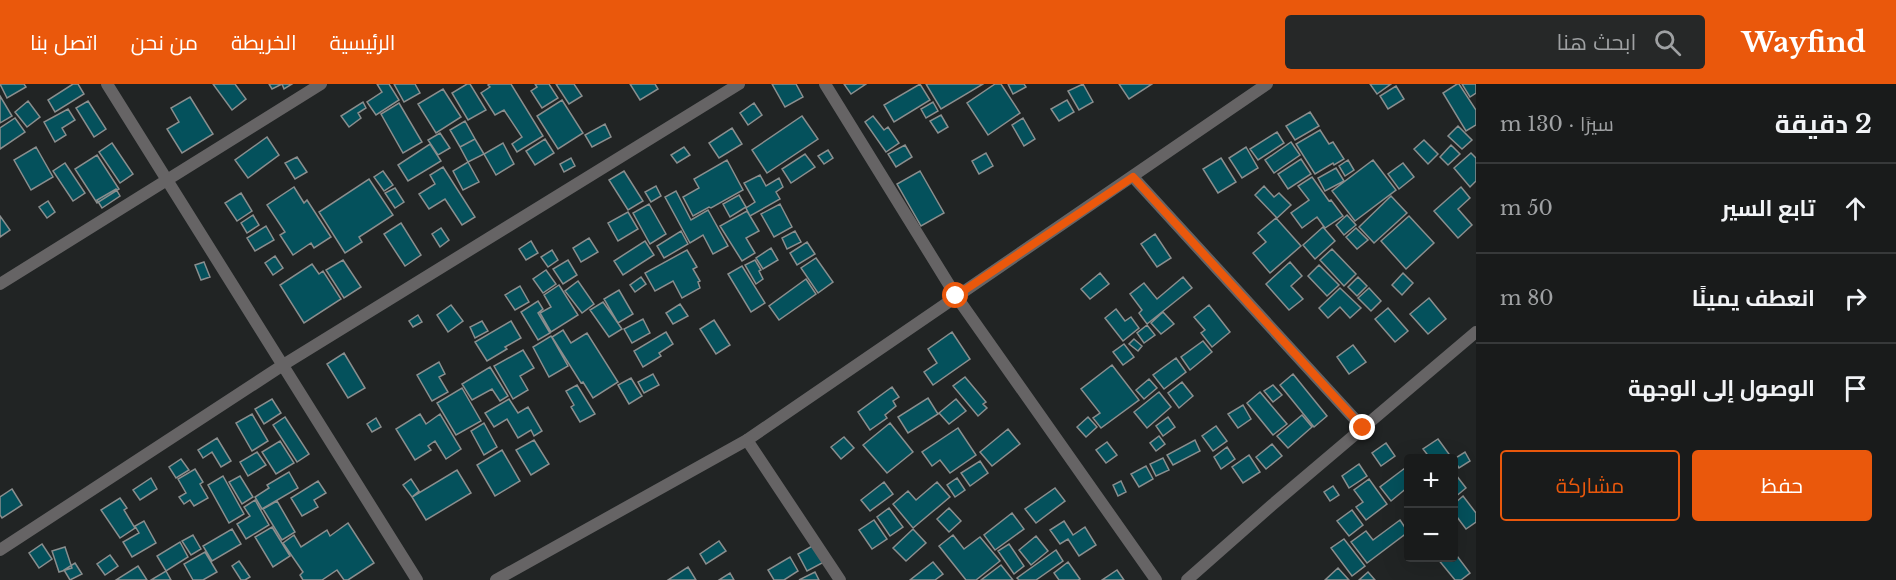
<!DOCTYPE html>
<html lang="ar">
<meta charset="utf-8">
<style>
:root{--surface:#191b1b;--page:#262828;--text:#f1f3f6;--muted:#9fa1a3;--line:#37393a;--accent:#ea580c}
body{margin:0;font-family:"Libre Baskerville",Cairo,serif;background:var(--page);color:var(--text);direction:rtl}
.controls{position:absolute;right:18px;bottom:18px;display:grid;overflow:hidden;border-radius:6px;box-shadow:0 6px 24px #0002}
.controls button{width:54px;height:54px;display:grid;place-items:center;padding:0;border:0;border-bottom:2px solid var(--line);background:var(--surface);color:var(--text);font:30px sans-serif}
.stop{position:absolute;width:18px;height:18px;margin:-14px;border:4px solid #ea580c;border-radius:50%;background:#fff}
.stop.end{background:#ea580c;border-color:#fff;box-shadow:0 2px 6px #0008}
.list{margin:0;padding:0;list-style:none}
h2{display:flex;justify-content:space-between;align-items:center;height:78px;margin:0;padding:0 24px;font-size:26px}
h2 small{font-size:20px;font-weight:400;color:var(--muted)}
.list li{display:grid;grid-template-columns:39px 1fr auto;gap:18px;align-items:center;box-sizing:border-box;height:90px;padding:0 24px;border-top:2px solid var(--line)}
.list b{display:block;font-size:22px;white-space:nowrap}
.list em{font-size:20px;font-style:normal;color:var(--muted)}
.actions{display:flex;gap:12px;padding:18px 24px}
.actions a{flex:1;padding:14px 0;border:2px solid var(--accent);border-radius:6px;text-align:center;font-size:21px;color:var(--accent)}
.actions .main{background:var(--accent);color:#fff}
.icon{flex:none;width:33px;height:33px;fill:none;stroke:currentColor;stroke-width:2;stroke-linecap:round;stroke-linejoin:round}
.map{position:relative;flex:none;width:1476px;height:496px;overflow:hidden;direction:ltr}
header{display:flex;align-items:center;gap:36px;box-sizing:border-box;height:84px;padding:0 30px;background:var(--accent);color:#fff}
header strong{font-size:28px}
nav{display:flex;gap:33px;margin-inline-start:auto;font-size:21px}
.search{width:420px;height:54px;background:var(--page);display:flex;align-items:center;gap:15px;box-sizing:border-box;padding:0 21px;border-radius:6px;color:var(--muted);font-size:22px}
main{display:flex}
aside{flex:1;background:var(--surface)}
.map>svg:first-child{display:block}
.building{fill:#04515c;stroke:#8a8e8e;stroke-width:1.5}
.lines{fill:none;stroke-linecap:round;stroke-linejoin:round}
.minor{stroke:#666465;stroke-width:12}
.tertiary{stroke:#666465;stroke-width:12}
.route{stroke:#ea580c;stroke-width:8}
</style>
<header>
<strong>Wayfind</strong>
<div class="search"><svg class="icon" aria-label="search" viewBox="0 0 24 24"><circle cx="10" cy="10" r="6"/><path d="M15 15l6 6"/></svg>ابحث هنا</div>
<nav><a>الرئيسية</a><a>الخريطة</a><a>من نحن</a><a>اتصل بنا</a></nav>
</header>
<main>
<aside>
<h2>2 دقيقة<small>سيرًا · 130 m</small></h2>
<ul class="list">
<li><svg class="icon" aria-label="ahead" viewBox="0 0 24 24"><path d="M12 20V5M6 11l6-6 6 6"/></svg><div><b>تابع السير</b></div><em>50 m</em></li>
<li><svg class="icon" aria-label="right" viewBox="0 0 24 24"><path d="M7 20v-9h11M14 6l5 5-5 5"/></svg><div><b>انعطف يمينًا</b></div><em>80 m</em></li>
<li><svg class="icon" aria-label="arrive" viewBox="0 0 24 24"><path d="M6 21V4h12l-3 4 3 4H6"/></svg><div><b>الوصول إلى الوجهة</b></div></li>
</ul>
<div class="actions"><a class="main">حفظ</a><a>مشاركة</a></div>
</aside>
<div class="map">
<svg width="1476" height="496" viewBox="0 0 1476 496">
<rect width="100%" height="100%" fill="#212424"/>
<path class="building" d="M 0,0 L 24,0 L 26,3 L 7,14 Z
M 73,0 L 78,0 L 84,10 L 55,28 L 48,16 Z
M 213,0 L 235,0 L 246,15 L 232,26 Z
M 269,0 L 292,0 L 284,5 L 282,0 L 272,5 Z
M 377,0 L 389,0 L 399,16 L 376,31 L 367,18 L 382,8 Z
M 394,0 L 415,0 L 420,9 L 404,18 Z
M 467,0 L 470,0 L 486,26 L 468,36 L 452,9 Z
M 490,0 L 511,0 L 543,52 L 517,68 L 512,60 L 522,53 L 504,26 L 495,31 L 481,9 L 490,3 L 488,1 Z
M 535,0 L 549,0 L 558,14 L 542,24 L 531,7 L 537,3 Z
M 556,0 L 574,0 L 582,12 L 569,20 Z
M 630,0 L 655,0 L 658,5 L 640,16 Z
M 772,0 L 796,0 L 803,13 L 785,23 Z
M 844,0 L 866,0 L 851,10 Z
M 920,0 L 930,16 L 894,38 L 884,21 Z
M 926,0 L 983,0 L 941,25 Z
M 995,0 L 1001,0 L 1020,29 L 988,51 L 967,19 Z
M 1008,0 L 1024,0 L 1026,3 L 1013,10 Z
M 1083,0 L 1093,18 L 1079,26 L 1068,7 Z
M 1119,0 L 1152,0 L 1129,15 Z
M 1370,0 L 1391,0 L 1377,10 Z
M 1457,0 L 1459,0 L 1476,26 L 1476,41 L 1466,47 L 1443,9 Z
M 1462,0 L 1476,0 L 1476,9 L 1470,13 Z
M 1396,2 L 1404,15 L 1388,25 L 1380,12 Z
M 443,5 L 461,33 L 436,49 L 418,20 Z
M 0,12 L 12,32 L 0,39 Z
M 190,13 L 213,50 L 182,69 L 167,45 L 179,38 L 171,24 Z
M 562,16 L 583,49 L 558,65 L 537,32 Z
M 1067,16 L 1074,28 L 1059,37 L 1051,25 Z
M 28,17 L 40,33 L 27,43 L 15,28 Z
M 88,17 L 106,45 L 94,53 L 76,24 Z
M 363,18 L 366,24 L 358,29 L 361,34 L 349,43 L 341,32 Z
M 933,18 L 938,27 L 926,34 L 921,25 Z
M 399,19 L 422,58 L 403,69 L 381,30 Z
M 754,19 L 762,31 L 748,41 L 740,29 Z
M 68,25 L 75,36 L 62,44 L 66,51 L 55,58 L 44,38 Z
M 1310,28 L 1319,42 L 1295,56 L 1286,42 Z
M 941,31 L 948,43 L 938,49 L 930,37 Z
M 802,32 L 818,55 L 767,89 L 752,66 Z
M 873,32 L 884,46 L 888,43 L 899,59 L 886,68 L 865,38 Z
M 15,34 L 25,48 L 0,65 L 0,44 Z
M 1023,34 L 1035,55 L 1024,62 L 1012,41 Z
M 465,37 L 475,55 L 460,63 L 450,46 Z
M 605,40 L 611,53 L 592,63 L 585,51 Z
M 1458,42 L 1472,56 L 1462,65 L 1448,52 Z
M 732,44 L 742,60 L 719,74 L 709,59 Z
M 1320,46 L 1329,60 L 1333,58 L 1344,75 L 1334,81 L 1333,79 L 1315,90 L 1296,60 Z
M 1277,48 L 1284,59 L 1258,76 L 1250,65 Z
M 440,49 L 450,64 L 438,71 L 428,56 Z
M 267,53 L 279,71 L 248,94 L 235,76 Z
M 475,55 L 484,70 L 468,78 L 460,63 Z
M 545,55 L 554,69 L 535,81 L 526,67 Z
M 1424,56 L 1438,70 L 1428,80 L 1414,65 Z
M 1291,58 L 1300,71 L 1274,89 L 1265,76 Z
M 112,59 L 133,90 L 120,99 L 99,68 Z
M 503,59 L 514,80 L 496,91 L 484,70 Z
M 430,60 L 441,77 L 408,97 L 398,81 Z
M 905,61 L 912,73 L 896,83 L 888,70 Z
M 1451,61 L 1460,70 L 1448,81 L 1440,73 Z
M 36,63 L 53,93 L 31,106 L 14,76 Z
M 684,63 L 690,71 L 677,79 L 671,71 Z
M 1246,63 L 1258,84 L 1242,94 L 1229,74 Z
M 828,66 L 833,74 L 824,80 L 818,72 Z
M 986,69 L 993,82 L 979,90 L 972,77 Z
M 1471,69 L 1476,74 L 1476,97 L 1470,103 L 1454,84 Z
M 805,70 L 815,83 L 791,99 L 782,85 Z
M 97,71 L 119,105 L 97,119 L 75,85 Z
M 297,73 L 307,88 L 295,95 L 285,79 Z
M 571,74 L 575,82 L 564,88 L 560,80 Z
M 1221,74 L 1236,98 L 1218,109 L 1203,85 Z
M 1301,75 L 1311,90 L 1288,105 L 1278,90 Z
M 727,76 L 743,106 L 711,124 L 709,123 L 693,132 L 683,113 L 699,104 L 694,95 Z
M 1348,76 L 1354,86 L 1345,92 L 1339,82 Z
M 1373,76 L 1396,106 L 1355,137 L 1332,107 Z
M 468,78 L 479,98 L 463,106 L 453,87 Z
M 65,79 L 85,109 L 73,117 L 53,87 Z
M 1403,79 L 1414,93 L 1399,105 L 1388,90 Z
M 443,83 L 475,133 L 462,141 L 445,115 L 429,125 L 419,110 L 435,100 L 430,91 Z
M 1336,84 L 1344,97 L 1325,107 L 1318,94 Z
M 383,87 L 393,101 L 384,107 L 374,93 Z
M 624,87 L 643,117 L 628,126 L 609,96 Z
M 920,87 L 944,129 L 921,142 L 897,100 Z
M 760,91 L 766,102 L 779,94 L 783,103 L 776,108 L 780,115 L 750,132 L 746,124 L 755,118 L 744,99 Z
M 1312,93 L 1329,117 L 1331,116 L 1343,132 L 1325,144 L 1317,133 L 1302,144 L 1291,129 L 1309,116 L 1298,102 Z
M 369,95 L 393,131 L 359,153 L 362,158 L 345,169 L 319,128 Z
M 656,102 L 661,112 L 651,118 L 645,108 Z
M 1264,102 L 1274,113 L 1279,109 L 1291,121 L 1277,134 L 1255,111 Z
M 294,103 L 304,119 L 307,116 L 331,153 L 314,164 L 311,159 L 293,171 L 280,151 L 285,148 L 267,121 Z
M 1461,103 L 1470,114 L 1458,125 L 1472,141 L 1458,154 L 1434,127 Z
M 395,104 L 404,118 L 395,124 L 385,109 Z
M 116,105 L 120,112 L 102,124 L 97,116 Z
M 676,107 L 691,136 L 708,126 L 728,162 L 713,170 L 703,151 L 690,159 L 665,113 Z
M 241,109 L 252,127 L 237,137 L 225,119 Z
M 739,111 L 746,123 L 730,133 L 723,120 Z
M 1391,112 L 1407,129 L 1374,159 L 1359,143 Z
M 48,117 L 55,128 L 47,134 L 39,123 Z
M 649,120 L 666,150 L 650,160 L 633,129 Z
M 780,120 L 792,143 L 774,153 L 761,130 Z
M 747,127 L 759,147 L 746,154 L 755,169 L 742,177 L 720,142 Z
M 628,128 L 638,145 L 618,157 L 608,139 Z
M 253,131 L 259,141 L 247,149 L 241,139 Z
M 1347,131 L 1356,141 L 1344,151 L 1336,141 Z
M 0,132 L 10,146 L 0,153 Z
M 1409,132 L 1434,159 L 1406,185 L 1381,157 Z
M 1276,134 L 1301,162 L 1270,189 L 1253,169 L 1266,158 L 1258,149 Z
M 401,139 L 421,171 L 405,182 L 384,150 Z
M 266,142 L 274,156 L 255,167 L 247,154 Z
M 1323,143 L 1335,157 L 1315,175 L 1303,161 Z
M 441,144 L 449,156 L 440,163 L 432,150 Z
M 1356,144 L 1368,156 L 1357,165 L 1346,153 Z
M 681,147 L 688,160 L 664,174 L 657,162 Z
M 795,147 L 801,158 L 787,165 L 782,154 Z
M 1155,150 L 1171,174 L 1157,183 L 1141,160 Z
M 589,154 L 598,168 L 581,178 L 573,164 Z
M 531,157 L 538,169 L 526,176 L 519,165 Z
M 645,157 L 654,171 L 623,191 L 614,177 Z
M 807,158 L 815,170 L 797,181 L 790,169 Z
M 771,164 L 778,176 L 763,185 L 756,174 Z
M 1332,165 L 1356,190 L 1344,202 L 1320,176 Z
M 552,166 L 558,176 L 548,183 L 541,173 Z
M 687,166 L 697,183 L 693,185 L 700,197 L 698,198 L 700,204 L 682,214 L 673,197 L 655,207 L 645,189 Z
M 275,172 L 283,184 L 273,191 L 265,179 Z
M 816,174 L 833,198 L 818,209 L 801,184 Z
M 343,176 L 361,203 L 344,214 L 326,186 Z
M 568,176 L 577,191 L 563,200 L 553,185 Z
M 755,176 L 761,186 L 759,187 L 763,195 L 756,200 L 745,181 Z
M 204,178 L 210,193 L 201,196 L 195,181 Z
M 1290,178 L 1302,192 L 1291,202 L 1303,215 L 1289,226 L 1266,200 Z
M 312,180 L 319,190 L 323,187 L 341,215 L 304,239 L 280,201 Z
M 1319,181 L 1339,201 L 1327,212 L 1308,192 Z
M 742,182 L 765,219 L 751,228 L 728,190 Z
M 546,186 L 556,200 L 543,209 L 533,195 Z
M 1100,189 L 1109,200 L 1090,215 L 1081,205 Z
M 1403,189 L 1413,199 L 1402,211 L 1392,201 Z
M 641,193 L 646,200 L 635,208 L 630,201 Z
M 1183,193 L 1192,204 L 1147,240 L 1139,229 L 1142,226 L 1130,210 L 1144,199 L 1157,215 Z
M 1358,193 L 1367,202 L 1357,212 L 1348,203 Z
M 806,195 L 816,210 L 779,236 L 769,222 Z
M 578,197 L 594,220 L 582,229 L 565,207 Z
M 559,201 L 578,231 L 551,248 L 540,229 L 551,223 L 544,211 Z
M 520,202 L 529,218 L 515,226 L 505,211 Z
M 1340,204 L 1361,224 L 1350,234 L 1340,223 L 1328,234 L 1319,224 Z
M 1369,204 L 1381,217 L 1371,227 L 1358,214 Z
M 619,206 L 633,230 L 618,239 L 604,215 Z
M 1429,214 L 1446,235 L 1428,250 L 1410,230 Z
M 538,217 L 543,225 L 538,229 L 550,249 L 538,256 L 521,228 Z
M 603,218 L 622,245 L 609,253 L 590,226 Z
M 680,220 L 688,232 L 673,240 L 666,229 Z
M 451,221 L 463,237 L 448,248 L 437,231 Z
M 1209,221 L 1230,248 L 1212,263 L 1201,249 L 1205,246 L 1194,233 Z
M 1388,224 L 1408,247 L 1395,258 L 1375,235 Z
M 1116,225 L 1125,237 L 1131,233 L 1139,244 L 1123,257 L 1105,234 Z
M 1163,228 L 1174,240 L 1161,250 L 1151,239 Z
M 418,231 L 422,238 L 413,243 L 409,237 Z
M 643,235 L 650,249 L 632,259 L 624,245 Z
M 714,236 L 730,261 L 716,270 L 700,245 Z
M 482,237 L 488,247 L 475,254 L 470,243 Z
M 511,237 L 521,254 L 505,263 L 507,265 L 487,277 L 475,258 Z
M 1147,241 L 1155,251 L 1144,259 L 1137,249 Z
M 563,246 L 571,259 L 587,249 L 618,298 L 593,314 L 583,298 L 581,299 L 552,253 Z
M 666,248 L 673,260 L 659,269 L 661,272 L 643,283 L 634,267 Z
M 952,248 L 970,275 L 933,301 L 924,288 L 937,279 L 928,265 Z
M 551,252 L 568,282 L 549,293 L 533,263 Z
M 1134,255 L 1142,262 L 1138,267 L 1129,260 Z
M 1203,257 L 1212,268 L 1190,286 L 1181,273 Z
M 1124,260 L 1134,273 L 1123,281 L 1113,268 Z
M 1353,261 L 1366,278 L 1349,290 L 1337,273 Z
M 523,266 L 534,284 L 520,292 L 528,306 L 513,315 L 494,282 Z
M 344,269 L 365,304 L 348,314 L 327,280 Z
M 1176,274 L 1186,288 L 1164,305 L 1153,291 Z
M 439,278 L 445,290 L 439,293 L 448,308 L 432,317 L 417,291 Z
M 1112,281 L 1139,316 L 1101,344 L 1093,334 L 1100,329 L 1081,305 Z
M 490,283 L 508,312 L 500,317 L 492,305 L 472,316 L 462,300 Z
M 653,290 L 659,301 L 644,309 L 638,298 Z
M 1293,290 L 1327,332 L 1314,343 L 1280,301 Z
M 965,293 L 986,318 L 983,320 L 987,324 L 978,332 L 953,302 Z
M 631,294 L 642,312 L 629,320 L 618,301 Z
M 1149,295 L 1157,304 L 1144,315 L 1136,306 Z
M 1182,298 L 1193,312 L 1179,324 L 1168,309 Z
M 577,301 L 595,330 L 580,338 L 571,323 L 574,321 L 566,307 Z
M 1273,301 L 1282,311 L 1273,318 L 1264,307 Z
M 892,303 L 899,313 L 893,317 L 896,322 L 885,331 L 887,334 L 870,346 L 858,328 Z
M 462,304 L 481,337 L 456,351 L 437,319 Z
M 1159,308 L 1171,323 L 1147,344 L 1134,328 Z
M 1260,308 L 1287,340 L 1273,351 L 1247,319 Z
M 928,314 L 938,330 L 908,349 L 898,333 Z
M 272,315 L 281,329 L 264,340 L 255,325 Z
M 509,315 L 518,329 L 528,323 L 542,347 L 534,352 L 531,346 L 518,354 L 507,335 L 494,343 L 485,329 Z
M 956,315 L 966,327 L 949,340 L 939,329 Z
M 1243,321 L 1251,335 L 1238,344 L 1228,330 Z
M 252,330 L 268,357 L 252,367 L 236,339 Z
M 420,330 L 426,340 L 440,330 L 461,365 L 446,375 L 435,357 L 428,362 L 431,366 L 415,376 L 396,345 Z
M 1302,331 L 1312,343 L 1288,364 L 1277,352 Z
M 285,333 L 309,370 L 297,378 L 273,341 Z
M 1088,333 L 1097,343 L 1086,353 L 1077,343 Z
M 1168,333 L 1175,343 L 1163,352 L 1156,342 Z
M 376,334 L 381,343 L 372,348 L 367,340 Z
M 484,339 L 497,363 L 484,371 L 471,347 Z
M 890,339 L 913,368 L 887,389 L 863,361 Z
M 1216,342 L 1227,357 L 1213,367 L 1202,352 Z
M 958,344 L 976,371 L 950,389 L 940,376 L 932,382 L 922,368 Z
M 1008,345 L 1020,360 L 992,382 L 980,368 Z
M 1159,352 L 1165,360 L 1156,367 L 1150,359 Z
M 844,353 L 854,364 L 841,375 L 831,363 Z
M 217,354 L 231,377 L 221,383 L 212,368 L 203,374 L 198,366 Z
M 1438,355 L 1449,370 L 1443,374 L 1430,374 L 1423,365 Z
M 534,356 L 549,380 L 531,391 L 516,366 Z
M 1195,356 L 1200,367 L 1173,381 L 1167,371 Z
M 280,357 L 294,379 L 276,390 L 262,368 Z
M 1107,358 L 1117,371 L 1106,379 L 1096,366 Z
M 1386,359 L 1395,372 L 1381,382 L 1372,369 Z
M 1272,360 L 1282,372 L 1266,385 L 1256,373 Z
M 1227,363 L 1235,375 L 1221,385 L 1214,373 Z
M 502,366 L 520,397 L 495,412 L 477,381 Z
M 257,368 L 266,381 L 248,392 L 240,378 Z
M 1465,368 L 1470,377 L 1459,384 L 1454,375 Z
M 1249,371 L 1260,388 L 1243,399 L 1232,383 Z
M 1163,374 L 1169,386 L 1156,392 L 1150,380 Z
M 181,375 L 189,386 L 176,394 L 169,383 Z
M 980,377 L 988,389 L 970,402 L 961,389 Z
M 1359,380 L 1367,392 L 1349,404 L 1342,392 Z
M 1146,382 L 1153,395 L 1139,403 L 1131,390 Z
M 1405,384 L 1408,389 L 1408,403 L 1391,417 L 1380,403 Z
M 195,385 L 203,398 L 200,400 L 208,414 L 194,422 L 190,416 L 184,420 L 179,413 L 186,409 L 178,395 Z
M 457,386 L 471,409 L 426,436 L 412,413 Z
M 289,388 L 298,404 L 262,425 L 255,413 L 269,404 L 267,401 Z
M 1456,391 L 1466,404 L 1454,414 L 1454,393 Z
M 223,392 L 244,430 L 229,439 L 208,401 Z
M 240,392 L 253,413 L 242,420 L 229,398 Z
M 151,394 L 157,405 L 140,416 L 133,406 Z
M 957,394 L 965,406 L 955,413 L 947,401 Z
M 411,395 L 419,407 L 412,413 L 403,401 Z
M 1369,395 L 1387,420 L 1366,436 L 1356,423 L 1363,418 L 1354,406 Z
M 318,397 L 326,409 L 314,416 L 318,423 L 302,432 L 291,414 Z
M 1121,397 L 1126,408 L 1118,412 L 1113,401 Z
M 884,398 L 893,410 L 870,427 L 861,416 Z
M 937,398 L 950,413 L 913,444 L 893,420 L 908,407 L 916,416 Z
M 1333,402 L 1339,411 L 1330,417 L 1324,408 Z
M 1055,404 L 1065,417 L 1036,439 L 1025,425 Z
M 12,405 L 22,421 L 2,434 L 0,431 L 0,413 Z
M 1463,412 L 1476,429 L 1476,438 L 1466,445 L 1457,433 L 1454,436 L 1454,420 Z
M 120,414 L 127,424 L 124,426 L 135,444 L 120,454 L 101,426 Z
M 255,416 L 269,441 L 246,455 L 237,440 L 250,432 L 244,423 Z
M 277,417 L 295,448 L 282,456 L 263,425 Z
M 889,424 L 903,443 L 890,452 L 877,433 Z
M 949,424 L 961,437 L 949,448 L 937,435 Z
M 1352,426 L 1363,441 L 1349,452 L 1337,437 Z
M 1012,429 L 1024,445 L 995,466 L 984,451 Z
M 874,436 L 887,455 L 872,465 L 859,446 Z
M 1400,436 L 1408,448 L 1367,479 L 1351,458 L 1366,447 L 1373,456 Z
M 144,437 L 156,459 L 132,473 L 123,458 L 139,449 L 135,442 Z
M 1064,437 L 1073,451 L 1085,443 L 1096,461 L 1079,472 L 1068,455 L 1060,460 L 1050,446 Z
M 348,439 L 374,479 L 348,496 L 344,496 L 337,486 L 322,496 L 303,496 L 300,491 L 303,488 L 283,459 L 294,451 L 301,463 L 327,446 L 330,452 Z
M 272,443 L 290,472 L 273,483 L 255,453 Z
M 232,445 L 241,460 L 212,477 L 203,462 Z
M 913,445 L 926,459 L 906,477 L 893,464 Z
M 193,451 L 201,465 L 191,471 L 182,457 Z
M 953,451 L 964,465 L 980,453 L 1000,477 L 976,496 L 966,496 L 939,462 Z
M 1036,452 L 1048,467 L 1031,481 L 1019,466 Z
M 1344,455 L 1365,482 L 1352,492 L 1331,464 Z
M 719,457 L 726,467 L 706,480 L 700,470 Z
M 180,458 L 188,473 L 166,487 L 157,472 Z
M 42,460 L 52,475 L 39,484 L 29,469 Z
M 1009,460 L 1024,482 L 1014,490 L 998,467 Z
M 814,461 L 824,478 L 807,487 L 798,470 Z
M 65,463 L 72,484 L 59,488 L 52,467 Z
M 1056,466 L 1063,477 L 1036,496 L 1019,496 L 1017,494 Z
M 205,468 L 217,488 L 203,496 L 193,496 L 184,480 Z
M 1454,468 L 1470,489 L 1461,496 L 1455,496 L 1437,474 L 1454,474 Z
M 110,471 L 118,482 L 105,491 L 97,480 Z
M 790,473 L 798,487 L 784,496 L 774,496 L 768,486 Z
M 239,477 L 250,493 L 245,496 L 241,496 L 232,482 Z
M 933,478 L 943,490 L 935,496 L 910,496 Z
M 1068,478 L 1080,495 L 1078,496 L 1059,496 L 1054,489 Z
M 75,479 L 82,490 L 70,496 L 64,486 Z
M 1001,481 L 1013,496 L 981,496 Z
M 138,482 L 147,496 L 116,496 Z
M 688,483 L 696,496 L 668,496 Z
M 1338,484 L 1349,496 L 1325,496 Z
M 1117,486 L 1124,496 L 1102,496 Z
M 166,487 L 171,496 L 151,496 Z
M 815,488 L 819,496 L 799,496 Z
M 1368,488 L 1375,496 L 1359,496 Z
M 730,489 L 734,496 L 719,496 Z"/>
<g class="lines">
<path class="minor" d="M 107,0 L 417,496
M 825,0 L 956,212 L 1156,496
M 1133,93 L 1363,344
M 0,200 L 321,0
M 747,356 L 840,496
M 0,466 L 283,281 L 739,0
M 1187,496 L 1272,421 L 1476,248"/>
<path class="tertiary" d="M 496,496 L 747,356 L 1267,0"/>
</g>
<g class="lines">
<path class="route" d="M 956,212 L 1133,93 L 1363,344"/>
</g>
</svg>
<div class="controls">
<button>+</button>
<button>−</button>
</div>
<div class="stop" style="left:956px;top:212px"></div>
<div class="stop end" style="left:1363px;top:344px"></div>
</div>
</main>
